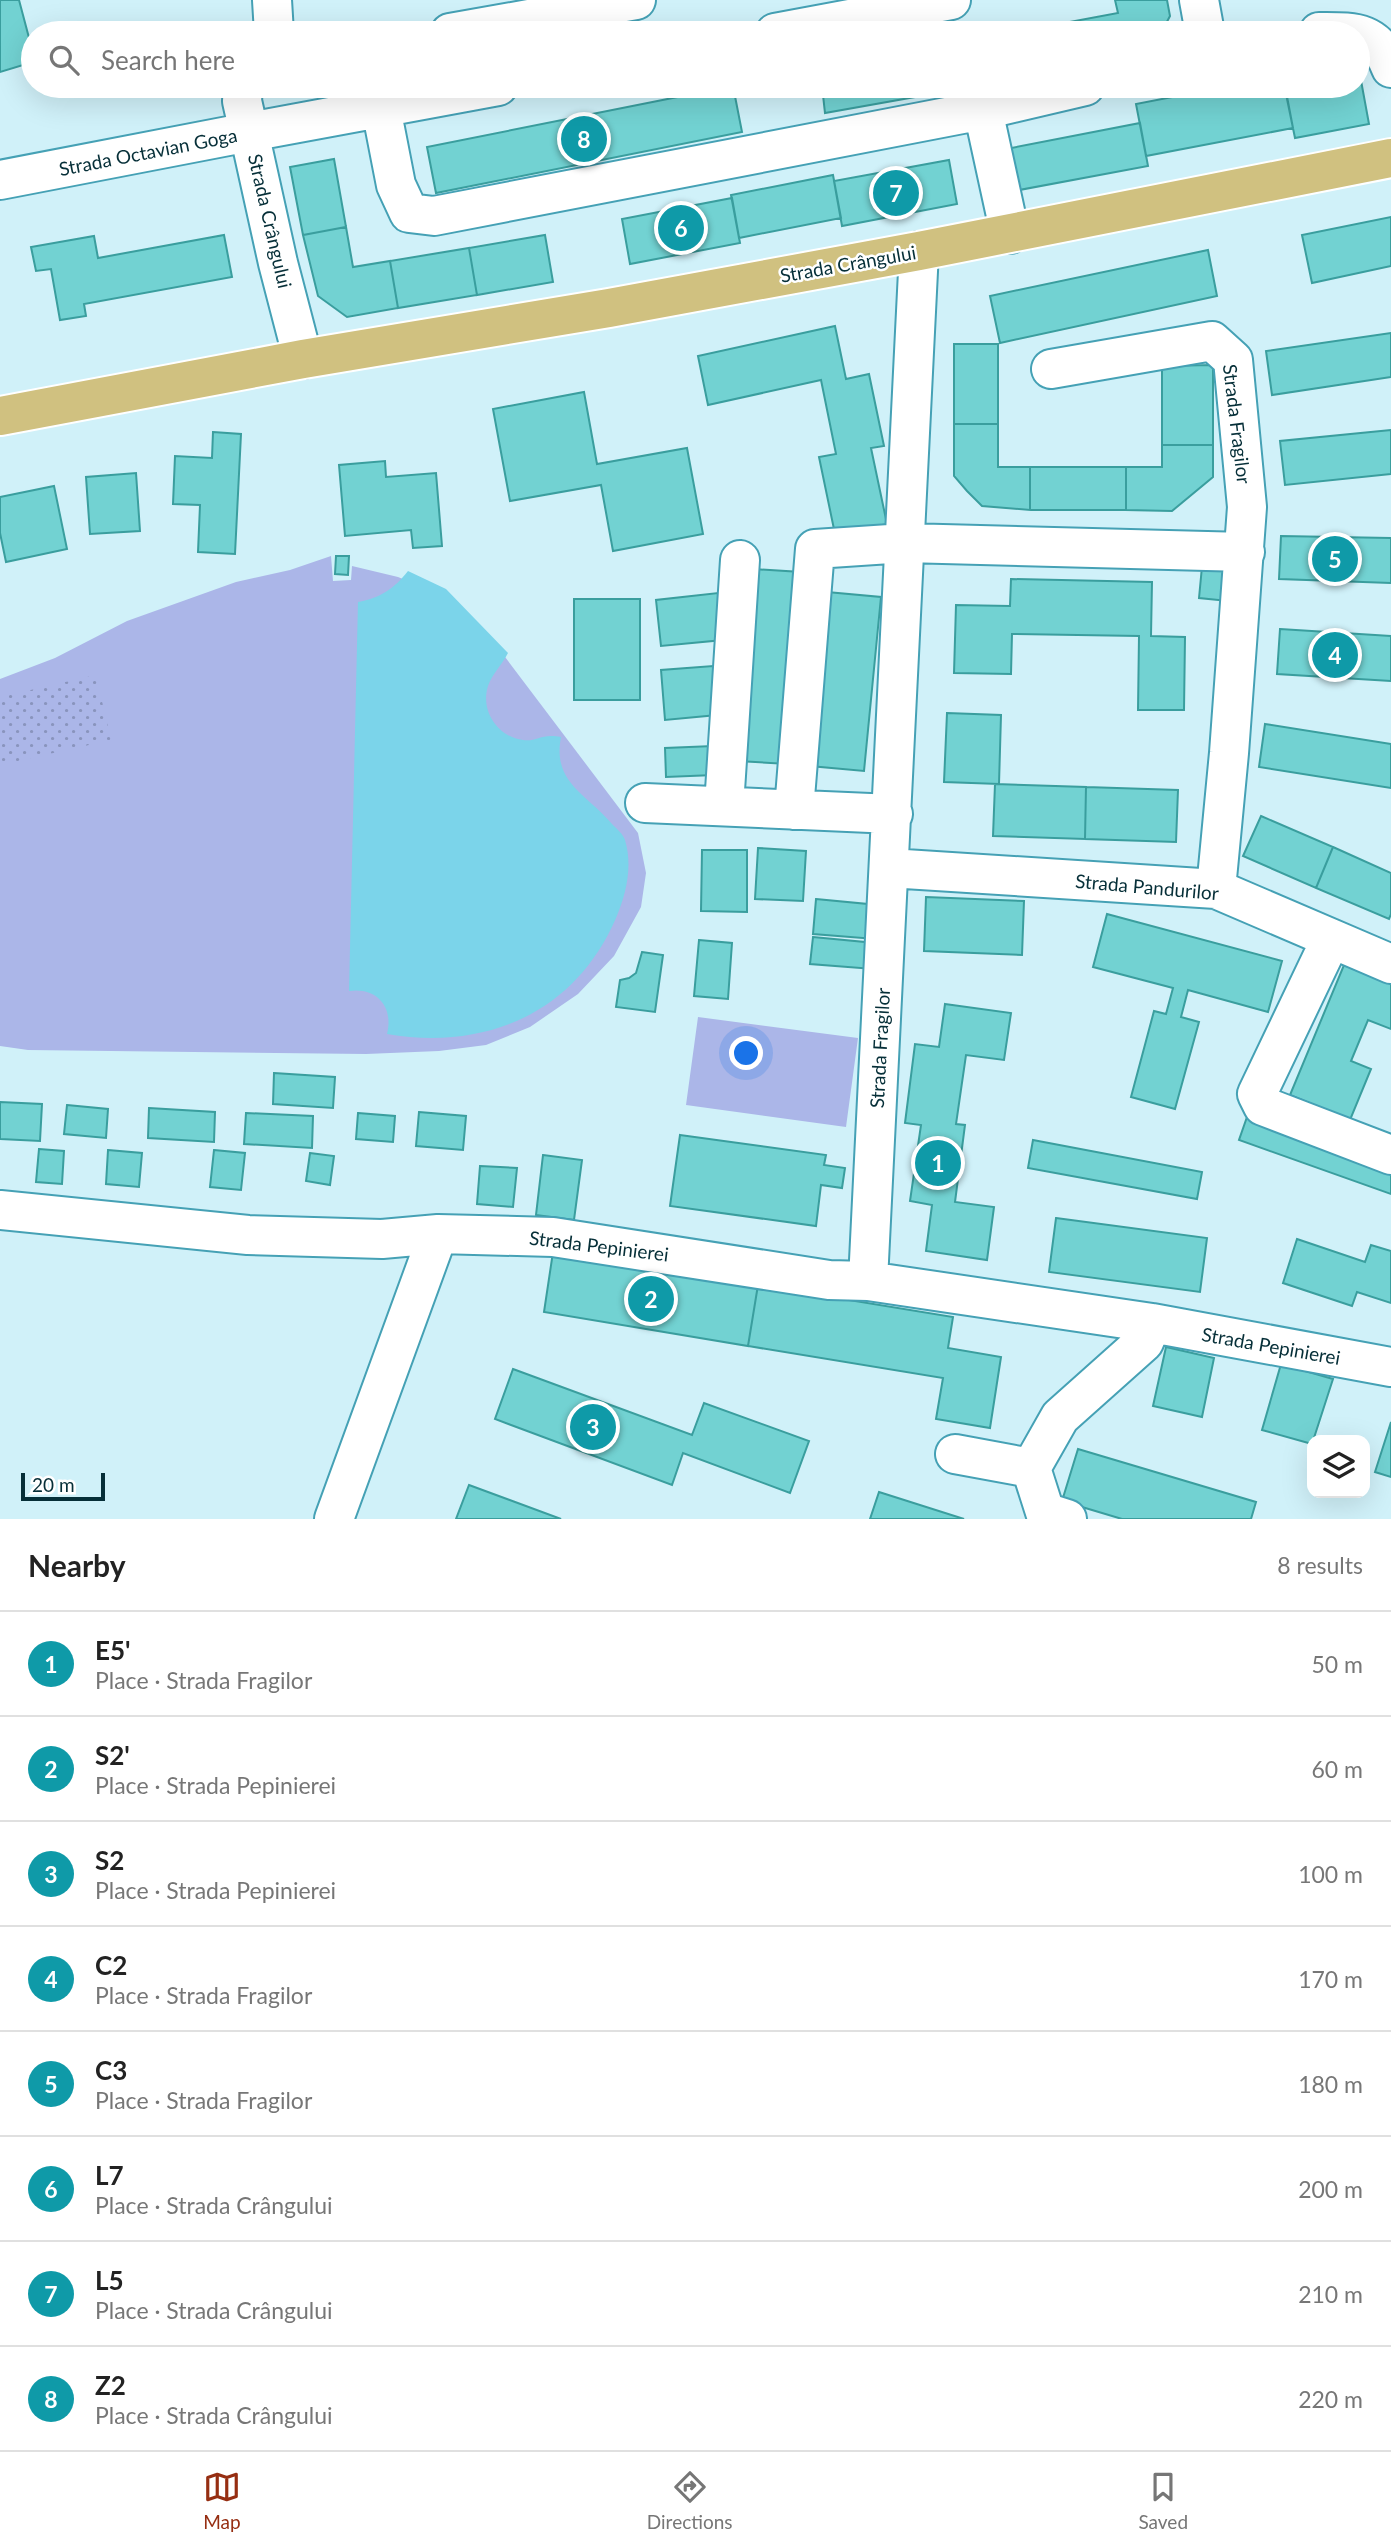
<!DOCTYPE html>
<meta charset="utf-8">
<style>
:root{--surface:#fff;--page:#f6f6f6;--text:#222;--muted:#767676;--line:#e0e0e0;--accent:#962e12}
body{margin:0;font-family:Lato,sans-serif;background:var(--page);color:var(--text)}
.controls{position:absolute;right:21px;bottom:21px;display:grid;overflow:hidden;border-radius:14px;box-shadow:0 7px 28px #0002}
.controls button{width:63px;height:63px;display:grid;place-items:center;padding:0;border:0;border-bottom:2px solid var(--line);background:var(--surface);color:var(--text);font:35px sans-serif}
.scale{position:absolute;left:21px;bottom:18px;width:84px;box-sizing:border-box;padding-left:7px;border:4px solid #062f38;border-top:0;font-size:19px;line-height:24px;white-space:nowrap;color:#062f38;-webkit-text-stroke:5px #fff;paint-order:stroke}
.you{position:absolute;left:747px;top:1054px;width:24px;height:24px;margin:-18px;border:5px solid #fff;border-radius:50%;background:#1a73e8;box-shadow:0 0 0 10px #1a73e833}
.badge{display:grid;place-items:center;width:46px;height:46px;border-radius:50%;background:var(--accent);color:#fff;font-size:23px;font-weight:700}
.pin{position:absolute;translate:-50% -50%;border:4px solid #fff;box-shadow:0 2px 7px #0006}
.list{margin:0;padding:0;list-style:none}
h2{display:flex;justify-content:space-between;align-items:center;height:91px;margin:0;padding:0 28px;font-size:30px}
h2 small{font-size:23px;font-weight:400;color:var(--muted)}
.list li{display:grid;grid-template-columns:46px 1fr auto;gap:21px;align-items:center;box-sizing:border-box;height:105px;padding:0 28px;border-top:2px solid var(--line)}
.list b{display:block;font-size:26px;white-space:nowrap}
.list p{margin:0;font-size:23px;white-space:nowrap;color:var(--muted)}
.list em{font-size:23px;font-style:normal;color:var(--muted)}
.icon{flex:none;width:38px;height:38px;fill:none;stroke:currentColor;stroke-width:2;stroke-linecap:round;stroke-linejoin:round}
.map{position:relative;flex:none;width:1391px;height:1519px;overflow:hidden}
.search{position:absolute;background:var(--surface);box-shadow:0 7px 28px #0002;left:21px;right:21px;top:21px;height:77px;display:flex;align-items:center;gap:18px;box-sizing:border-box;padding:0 24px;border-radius:38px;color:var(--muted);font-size:26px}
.sheet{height:931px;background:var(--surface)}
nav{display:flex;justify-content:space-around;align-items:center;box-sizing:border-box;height:98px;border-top:2px solid var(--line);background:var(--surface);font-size:19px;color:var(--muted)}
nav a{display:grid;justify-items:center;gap:4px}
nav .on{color:var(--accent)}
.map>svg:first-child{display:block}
.grass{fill:#abb6e8}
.park{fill:url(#park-dots)}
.water{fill:#7bd4ea}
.building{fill:#72d2d2;stroke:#3a9e9e;stroke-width:2}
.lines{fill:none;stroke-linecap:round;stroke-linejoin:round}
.minor-casing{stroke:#45a1b5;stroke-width:42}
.major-casing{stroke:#fff;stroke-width:42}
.minor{stroke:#fff;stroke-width:38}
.major{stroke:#d0c180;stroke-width:38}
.labels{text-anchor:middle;stroke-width:5;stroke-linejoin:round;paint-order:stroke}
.street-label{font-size:19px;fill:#062f38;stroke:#fff}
</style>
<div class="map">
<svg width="1391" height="1519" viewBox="0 0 1391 1519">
<defs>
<pattern id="park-dots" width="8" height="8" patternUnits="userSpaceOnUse" patternTransform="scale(1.75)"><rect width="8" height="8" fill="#abb6e8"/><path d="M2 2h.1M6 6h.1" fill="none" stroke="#8994bd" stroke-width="1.8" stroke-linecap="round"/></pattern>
</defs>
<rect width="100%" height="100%" fill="#d0f1f9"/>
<path class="grass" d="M 331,556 L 333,581 L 351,580 L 352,566 L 398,577 L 444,596 L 499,649 L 638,833 L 646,873 L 641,907 L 614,956 L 578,994 L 530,1027 L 486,1045 L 439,1051 L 366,1054 L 28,1050 L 0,1046 L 0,679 L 55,658 L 127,621 L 236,582 L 290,570 Z
M 698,1017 L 858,1038 L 846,1127 L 686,1105 Z"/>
<path class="park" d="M 96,675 L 111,740 L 0,765 L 0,697 Z"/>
<path class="water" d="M 408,571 L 446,589 L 508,653 C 502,665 492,674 488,686 C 480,711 498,737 523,740 C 537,742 541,733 561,737 C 552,783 587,794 612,824 C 617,829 623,834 625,840 C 633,867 626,894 616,918 C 575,1013 486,1051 387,1034 C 394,1006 376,987 349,991 L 358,602 C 380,598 394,589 408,571 Z"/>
<path class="building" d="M 0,0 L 19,0 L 33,53 L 33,62 L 0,72 Z
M 1115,0 L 1167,0 L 1170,16 L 1161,33 L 1011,33 L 1118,13 Z
M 1358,75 L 1360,75 L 1369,124 L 1295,138 L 1285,89 L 1304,86 L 1358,86 Z
M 733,86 L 742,132 L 436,193 L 427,147 Z
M 822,86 L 977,86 L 825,113 Z
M 1229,86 L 1285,86 L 1293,128 L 1146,156 L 1136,104 Z
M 1140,123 L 1148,166 L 1014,191 L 1006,149 Z
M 334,159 L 346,227 L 303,235 L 290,167 Z
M 949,160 L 957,204 L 842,226 L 834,181 Z
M 833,175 L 841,218 L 739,238 L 731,195 Z
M 732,198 L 740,243 L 630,264 L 622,219 Z
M 1391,217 L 1391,266 L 1312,283 L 1302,235 Z
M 346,227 L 353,267 L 390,261 L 398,308 L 347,317 L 318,296 L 303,235 Z
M 224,235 L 232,277 L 84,304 L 86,316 L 60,320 L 51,269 L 36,271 L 31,247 L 94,236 L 98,258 Z
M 545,235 L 553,282 L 477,295 L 469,248 Z
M 469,248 L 477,295 L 398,308 L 390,261 Z
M 1208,250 L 1217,296 L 1000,343 L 990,296 Z
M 835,326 L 846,379 L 869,374 L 884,446 L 871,448 L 887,524 L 835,534 L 819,457 L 836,454 L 821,380 L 708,405 L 698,356 Z
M 1391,333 L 1391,377 L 1272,395 L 1266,351 Z
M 954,344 L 998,344 L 998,424 L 954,424 Z
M 1213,365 L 1213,445 L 1162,445 L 1162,366 Z
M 584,392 L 597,464 L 687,448 L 703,534 L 613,551 L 601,485 L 510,501 L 493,409 Z
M 954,424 L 998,424 L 998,467 L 1030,467 L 1030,510 L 982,506 L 967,491 L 954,476 Z
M 1391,430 L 1391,474 L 1285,485 L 1280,441 Z
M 213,432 L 241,434 L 235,554 L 198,552 L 200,505 L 173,504 L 175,456 L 212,458 Z
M 1162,445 L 1213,445 L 1213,477 L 1172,511 L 1126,510 L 1126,467 L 1162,467 Z
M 385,461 L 386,477 L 436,473 L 442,546 L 413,548 L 411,530 L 345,536 L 339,465 Z
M 1030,467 L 1126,467 L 1126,510 L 1030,510 Z
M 136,473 L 140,531 L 90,534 L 86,477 Z
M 54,486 L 67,549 L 6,562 L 0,533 L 0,497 Z
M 1281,536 L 1391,538 L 1391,583 L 1279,579 Z
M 336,556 L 349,556 L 348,575 L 335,574 Z
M 1203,556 L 1233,559 L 1228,601 L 1199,598 Z
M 753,569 L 801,572 L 787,764 L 738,761 Z
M 1011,579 L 1152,582 L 1151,636 L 1185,637 L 1184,710 L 1138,710 L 1139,636 L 1012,634 L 1011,674 L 954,673 L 956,605 L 1010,606 Z
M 827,592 L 881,597 L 864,771 L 810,766 Z
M 718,593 L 723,640 L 661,646 L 656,600 Z
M 574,599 L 640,599 L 640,700 L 574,700 Z
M 1280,629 L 1391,636 L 1391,681 L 1277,674 Z
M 713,666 L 717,715 L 665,720 L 661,670 Z
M 947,713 L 1001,715 L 999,784 L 944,782 Z
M 1265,724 L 1391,744 L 1391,788 L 1259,767 Z
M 713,746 L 714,775 L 666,777 L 665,748 Z
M 995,784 L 1086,787 L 1085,839 L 993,836 Z
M 1086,787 L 1178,790 L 1176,842 L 1085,839 Z
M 1261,816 L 1333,847 L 1316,888 L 1243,856 Z
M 1333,847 L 1391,873 L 1391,914 L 1389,919 L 1316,888 Z
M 758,848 L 806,851 L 803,901 L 755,899 Z
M 702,850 L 747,850 L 747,912 L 701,911 Z
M 926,897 L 1024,901 L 1022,955 L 924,951 Z
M 816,899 L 878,905 L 875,939 L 813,934 Z
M 1107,914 L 1282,961 L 1268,1012 L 1188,990 L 1181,1017 L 1199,1022 L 1175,1109 L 1131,1097 L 1154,1011 L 1166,1014 L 1173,988 L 1093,967 Z
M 813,937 L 875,943 L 873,969 L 810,964 Z
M 699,940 L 732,943 L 728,999 L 694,996 Z
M 642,952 L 663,955 L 655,1012 L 616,1007 L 620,980 L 629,978 L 636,973 Z
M 1344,965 L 1391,984 L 1391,1029 L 1368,1020 L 1351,1061 L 1371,1069 L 1350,1120 L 1290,1095 Z
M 945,1004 L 1011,1013 L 1004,1060 L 966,1055 L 956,1124 L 965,1125 L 955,1202 L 994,1207 L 987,1260 L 926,1251 L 932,1205 L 910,1201 L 921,1125 L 905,1123 L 915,1044 L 939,1047 Z
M 274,1073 L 335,1077 L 333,1108 L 273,1104 Z
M 0,1102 L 42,1104 L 40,1141 L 0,1139 Z
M 67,1105 L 108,1109 L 106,1138 L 64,1134 Z
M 149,1108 L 215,1112 L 214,1142 L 148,1138 Z
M 419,1112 L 466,1116 L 463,1150 L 416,1146 Z
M 246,1113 L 313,1116 L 312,1148 L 244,1144 Z
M 358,1113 L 395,1116 L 393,1142 L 356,1139 Z
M 1247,1117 L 1391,1168 L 1391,1194 L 1239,1140 Z
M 680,1135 L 826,1155 L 824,1165 L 845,1168 L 842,1188 L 821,1185 L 816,1226 L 670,1206 Z
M 1033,1140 L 1202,1172 L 1197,1199 L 1028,1168 Z
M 39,1149 L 64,1151 L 62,1184 L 36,1182 Z
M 108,1150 L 142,1153 L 139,1187 L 106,1184 Z
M 214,1150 L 245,1153 L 241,1190 L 210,1187 Z
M 310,1153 L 334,1156 L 330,1185 L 306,1181 Z
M 543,1155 L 582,1160 L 574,1220 L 536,1215 Z
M 480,1166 L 517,1168 L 513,1207 L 477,1204 Z
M 1056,1218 L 1207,1238 L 1200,1292 L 1049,1272 Z
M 1297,1239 L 1365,1262 L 1371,1245 L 1391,1251 L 1391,1303 L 1357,1292 L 1352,1306 L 1283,1283 Z
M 553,1252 L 758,1285 L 748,1346 L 544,1312 Z
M 758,1285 L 953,1317 L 948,1348 L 1001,1357 L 990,1428 L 936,1419 L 943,1378 L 748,1346 Z
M 1166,1347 L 1214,1358 L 1202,1417 L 1153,1406 Z
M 1281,1364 L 1333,1379 L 1312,1444 L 1262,1430 Z
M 513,1369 L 692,1435 L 704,1403 L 809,1441 L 790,1493 L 683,1453 L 672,1485 L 495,1419 Z
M 1391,1422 L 1391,1477 L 1375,1472 Z
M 1078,1449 L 1256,1502 L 1251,1519 L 1122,1519 L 1062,1501 Z
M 469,1485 L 561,1519 L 456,1519 Z
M 879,1492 L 964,1519 L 870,1519 Z"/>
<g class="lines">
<g class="minor-casing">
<path id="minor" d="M 272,0 L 274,33
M 1199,0 L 1205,33
M 1319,32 C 1354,32 1377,30 1391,68
M 450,33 L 636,0
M 775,33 L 951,0
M 381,108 L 396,185 L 409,213 L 434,216 L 983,110 L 1085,86
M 983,110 L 1010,234
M 0,180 L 249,132 L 242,101 L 243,86
M 303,359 L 278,263 L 249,132 L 498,86
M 1051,369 L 1212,341 L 1233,360 L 1247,507 L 1229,753 L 1216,889
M 645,803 L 893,814
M 724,806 L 740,560
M 794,810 L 815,549 L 905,543 L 1245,552
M 889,868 L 1216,889 L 1391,964
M 1331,939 L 1257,1094 L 1263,1106 L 1391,1155
M 0,1210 L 248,1235 L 382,1239 L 438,1234 L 553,1237 L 829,1280 L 868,1281 L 1152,1323 L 1391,1367
M 868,1281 L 919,251
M 955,1454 L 1031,1468 L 1060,1417 L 1144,1342 L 1152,1323
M 1031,1468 L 1045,1512 L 1067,1519
M 334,1519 L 438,1234"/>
</g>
<g class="major-casing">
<path id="major" d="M 0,416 L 303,359 L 609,308 L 919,251 L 1391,158"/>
</g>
<use href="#minor" class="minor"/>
<use href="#major" class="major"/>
</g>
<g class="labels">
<g class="street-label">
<text transform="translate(148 152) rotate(-11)" y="7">Strada Octavian Goga</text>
<text transform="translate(270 221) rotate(77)" y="7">Strada Crângului</text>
<text transform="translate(848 264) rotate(-10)" y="7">Strada Crângului</text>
<text transform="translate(1237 424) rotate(83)" y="7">Strada Fragilor</text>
<text transform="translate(1147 887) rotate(5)" y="7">Strada Pandurilor</text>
<text transform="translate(880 1048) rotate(-87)" y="7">Strada Fragilor</text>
<text transform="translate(599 1246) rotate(7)" y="7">Strada Pepinierei</text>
<text transform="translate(1271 1346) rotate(10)" y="7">Strada Pepinierei</text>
</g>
</g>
</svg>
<div class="controls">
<button><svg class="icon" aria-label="layers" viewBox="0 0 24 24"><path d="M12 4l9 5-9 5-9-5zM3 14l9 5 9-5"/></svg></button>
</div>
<div class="scale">20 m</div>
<div class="you"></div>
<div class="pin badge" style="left:938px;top:1163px;background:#0f9aa8">1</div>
<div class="pin badge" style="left:651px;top:1299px;background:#0f9aa8">2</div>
<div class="pin badge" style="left:593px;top:1427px;background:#0f9aa8">3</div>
<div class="pin badge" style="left:1335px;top:655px;background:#0f9aa8">4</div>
<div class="pin badge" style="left:1335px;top:559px;background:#0f9aa8">5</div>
<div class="pin badge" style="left:681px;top:228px;background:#0f9aa8">6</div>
<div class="pin badge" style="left:896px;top:193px;background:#0f9aa8">7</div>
<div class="pin badge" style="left:584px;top:139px;background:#0f9aa8">8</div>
<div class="search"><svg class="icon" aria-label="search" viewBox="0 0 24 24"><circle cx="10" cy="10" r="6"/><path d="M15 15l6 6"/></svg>Search here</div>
</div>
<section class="sheet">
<h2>Nearby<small>8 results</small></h2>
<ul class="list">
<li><span class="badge" style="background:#0f9aa8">1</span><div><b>E5'</b><p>Place · Strada Fragilor</p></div><em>50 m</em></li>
<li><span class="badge" style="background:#0f9aa8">2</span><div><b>S2'</b><p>Place · Strada Pepinierei</p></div><em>60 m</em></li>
<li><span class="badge" style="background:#0f9aa8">3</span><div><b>S2</b><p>Place · Strada Pepinierei</p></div><em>100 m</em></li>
<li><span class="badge" style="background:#0f9aa8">4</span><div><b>C2</b><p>Place · Strada Fragilor</p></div><em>170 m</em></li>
<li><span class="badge" style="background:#0f9aa8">5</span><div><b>C3</b><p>Place · Strada Fragilor</p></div><em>180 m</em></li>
<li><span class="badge" style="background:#0f9aa8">6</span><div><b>L7</b><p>Place · Strada Crângului</p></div><em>200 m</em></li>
<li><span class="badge" style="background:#0f9aa8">7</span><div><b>L5</b><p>Place · Strada Crângului</p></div><em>210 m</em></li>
<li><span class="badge" style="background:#0f9aa8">8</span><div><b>Z2</b><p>Place · Strada Crângului</p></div><em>220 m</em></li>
</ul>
</section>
<nav>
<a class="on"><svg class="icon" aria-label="map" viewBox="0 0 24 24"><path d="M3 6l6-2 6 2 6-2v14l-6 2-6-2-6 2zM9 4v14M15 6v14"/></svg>Map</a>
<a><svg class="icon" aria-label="directions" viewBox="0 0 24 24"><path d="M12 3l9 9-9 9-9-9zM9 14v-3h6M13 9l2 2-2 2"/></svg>Directions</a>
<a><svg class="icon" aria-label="saved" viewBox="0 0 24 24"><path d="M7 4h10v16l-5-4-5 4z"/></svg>Saved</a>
</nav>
